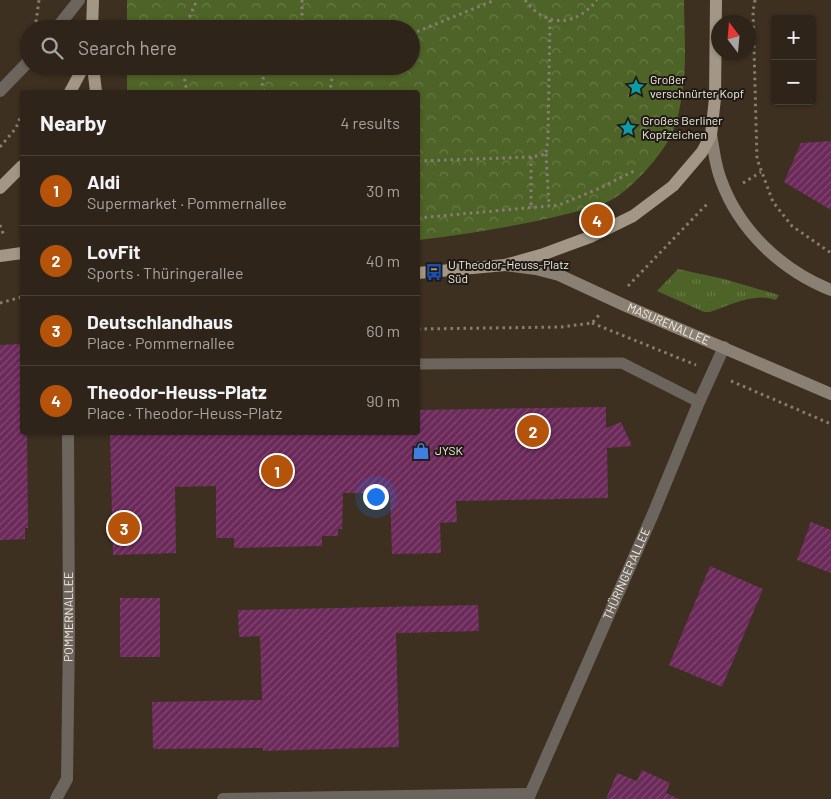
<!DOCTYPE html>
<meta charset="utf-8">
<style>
:root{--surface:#2e2419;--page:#362c22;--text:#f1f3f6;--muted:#a7a4a2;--line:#494138;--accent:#b45309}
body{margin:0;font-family:Barlow,sans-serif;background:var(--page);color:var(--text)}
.controls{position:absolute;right:15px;top:15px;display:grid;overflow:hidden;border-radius:5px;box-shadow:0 1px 4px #0004}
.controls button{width:45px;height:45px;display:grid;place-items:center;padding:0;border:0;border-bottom:1px solid var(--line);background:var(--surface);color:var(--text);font:25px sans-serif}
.compass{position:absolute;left:711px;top:15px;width:45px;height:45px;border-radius:50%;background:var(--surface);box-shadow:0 1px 4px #0004;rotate:344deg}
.you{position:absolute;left:375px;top:496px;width:18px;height:18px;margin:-12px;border:4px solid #fff;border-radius:50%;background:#1a73e8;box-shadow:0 0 0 8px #1a73e833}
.badge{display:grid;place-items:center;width:32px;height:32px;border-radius:50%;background:var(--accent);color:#fff;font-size:16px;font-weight:700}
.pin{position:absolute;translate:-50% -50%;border:2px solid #fff;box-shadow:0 1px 5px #0006}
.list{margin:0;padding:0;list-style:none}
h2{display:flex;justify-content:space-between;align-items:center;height:65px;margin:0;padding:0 20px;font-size:21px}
h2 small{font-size:16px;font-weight:400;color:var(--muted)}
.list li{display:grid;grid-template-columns:32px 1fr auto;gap:15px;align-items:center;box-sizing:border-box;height:70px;padding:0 20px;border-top:1px solid var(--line)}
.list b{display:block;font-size:19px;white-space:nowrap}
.list p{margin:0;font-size:16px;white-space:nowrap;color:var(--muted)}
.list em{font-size:16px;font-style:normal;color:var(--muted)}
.icon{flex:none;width:28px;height:28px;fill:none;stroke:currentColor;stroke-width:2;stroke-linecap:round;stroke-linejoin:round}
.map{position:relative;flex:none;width:831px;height:799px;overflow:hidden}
.search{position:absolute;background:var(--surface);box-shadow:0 1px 4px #0004;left:20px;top:20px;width:400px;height:55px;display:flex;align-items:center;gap:12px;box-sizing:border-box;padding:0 18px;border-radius:28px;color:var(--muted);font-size:19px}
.panel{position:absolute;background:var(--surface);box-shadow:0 1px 4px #0004;left:20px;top:90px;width:400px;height:345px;border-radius:5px}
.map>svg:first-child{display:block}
.grass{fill:url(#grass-tufts)}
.park{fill:url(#park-crowns)}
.building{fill:url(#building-hatch)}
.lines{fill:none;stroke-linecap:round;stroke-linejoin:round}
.path{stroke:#887d70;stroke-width:3;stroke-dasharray:2.5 4;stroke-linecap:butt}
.lane{stroke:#6b655d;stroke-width:11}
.street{stroke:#6b655d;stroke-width:12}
.secondary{stroke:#8a8174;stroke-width:12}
.primary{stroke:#a29686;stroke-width:12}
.labels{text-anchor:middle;stroke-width:4;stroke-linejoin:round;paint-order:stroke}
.poi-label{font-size:12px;fill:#f5ede3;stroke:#1f1a13;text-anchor:start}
.street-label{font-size:12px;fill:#f5ede3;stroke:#1f1a13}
</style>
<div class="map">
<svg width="831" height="799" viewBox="0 0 831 799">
<defs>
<pattern id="grass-tufts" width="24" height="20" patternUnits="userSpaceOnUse" patternTransform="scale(1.25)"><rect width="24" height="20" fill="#4e6327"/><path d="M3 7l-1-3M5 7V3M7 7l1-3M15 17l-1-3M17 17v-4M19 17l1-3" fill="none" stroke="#687a46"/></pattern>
<pattern id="park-crowns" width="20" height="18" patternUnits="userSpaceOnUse" patternTransform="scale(1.25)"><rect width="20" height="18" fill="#4e6327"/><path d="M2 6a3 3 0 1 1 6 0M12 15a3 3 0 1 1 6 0" fill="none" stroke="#687a46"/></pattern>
<pattern id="building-hatch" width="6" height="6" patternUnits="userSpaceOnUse" patternTransform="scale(1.25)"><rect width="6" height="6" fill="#6b2a5a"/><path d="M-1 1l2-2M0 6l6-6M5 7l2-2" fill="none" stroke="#814972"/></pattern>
</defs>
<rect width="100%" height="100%" fill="#3d3021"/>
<path class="grass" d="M 678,269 L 724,279 L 779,295 L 776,300 C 754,292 731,305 710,312 L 704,312 L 657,291 Z"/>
<path class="park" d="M 127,0 L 684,0 C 684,34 688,72 680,106 C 678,118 674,131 668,141 C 657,160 632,188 613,199 C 600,207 582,210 567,214 C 518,226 468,234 418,240 L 418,92 L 127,92 L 127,66 L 411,66 L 411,29 L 127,29 Z"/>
<path class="building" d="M 831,141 L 831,210 L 784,182 L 801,143 Z
M 22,344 L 22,432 L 27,432 L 28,528 L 25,528 L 25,539 L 0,540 L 0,345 Z
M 606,407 L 606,428 L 621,422 L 632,446 L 607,448 L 608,498 L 456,501 L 457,522 L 440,523 L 441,553 L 392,554 L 390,493 L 343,493 L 342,529 L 338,529 L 338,536 L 322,536 L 322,546 L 234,548 L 234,538 L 216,538 L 216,486 L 175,487 L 176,553 L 113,555 L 110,432 L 418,432 L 418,410 Z
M 811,522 L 831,530 L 831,573 L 797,560 Z
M 710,566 L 763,589 L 722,687 L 669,665 Z
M 120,598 L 160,598 L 160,657 L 120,657 Z
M 478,605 L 479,631 L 396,633 L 399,747 L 263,751 L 263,748 L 153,749 L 152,702 L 262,700 L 260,636 L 239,637 L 238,610 Z
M 642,770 L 670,783 L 666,793 L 679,799 L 606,799 L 617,773 L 637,781 Z"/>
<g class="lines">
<path class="path" d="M 302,0 L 302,29
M 525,0 C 546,28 575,27 597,0
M 755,0 L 753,11 L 757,159 L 773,202 L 792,226 L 831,253
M 36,22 L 39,0
M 184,29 L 197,0
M 411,34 L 495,0
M 182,66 L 187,92
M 329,66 L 332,77 L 330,92
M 264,92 L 262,83 L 266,66
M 0,147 L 16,128 L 22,113
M 546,154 L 549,206
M 531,157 L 531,208
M 418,161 L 531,157 L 546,154 L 548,138 L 550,19
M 743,183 L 761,172
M 418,218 L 559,205 L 598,189 L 634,171
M 0,225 L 4,236
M 628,286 L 705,206 L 710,203
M 0,303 L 22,297
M 592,323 L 696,365
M 418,329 L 561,327 L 592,323 L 599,315
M 731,381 L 831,424"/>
<path class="lane" d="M 418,364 L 622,363 L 699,402"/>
<g class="street">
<path d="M 56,29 L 79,0"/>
<path d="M 0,91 L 29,61"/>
<path id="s1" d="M 56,799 L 67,779 L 69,634 L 68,432"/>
<path d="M 223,799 L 530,794"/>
<path id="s2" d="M 528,799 L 653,514 L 699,402 L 724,347"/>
</g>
<g class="secondary">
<path d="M 711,135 C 714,150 715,165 721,180 C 739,230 781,270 831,290"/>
<path id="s3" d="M 505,265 L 536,269 L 559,275 L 626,306 L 831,394"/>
</g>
<path class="primary" d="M 92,29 L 93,0
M 93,66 L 96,92
M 70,92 L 84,66
M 0,188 L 22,166
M 0,256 L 22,253
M 418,273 L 505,265 L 544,254 L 590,237 L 633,216 L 673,186 L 702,152 L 711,135 L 715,98 L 716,0"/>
</g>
<defs>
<g id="sight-bare" transform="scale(1.35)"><path d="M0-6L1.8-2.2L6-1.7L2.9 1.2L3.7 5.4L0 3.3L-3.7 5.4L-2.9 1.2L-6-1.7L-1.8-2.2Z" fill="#0f9aa8" stroke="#1f1a13" stroke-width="2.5" paint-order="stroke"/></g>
<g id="bus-bare" transform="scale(1.35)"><path d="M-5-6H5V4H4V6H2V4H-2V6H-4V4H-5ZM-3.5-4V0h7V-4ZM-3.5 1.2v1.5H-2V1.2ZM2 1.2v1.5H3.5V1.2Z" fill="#1a4fb4" stroke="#1f1a13" stroke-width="2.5" paint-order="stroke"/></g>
<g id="shop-bare" transform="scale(1.35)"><path d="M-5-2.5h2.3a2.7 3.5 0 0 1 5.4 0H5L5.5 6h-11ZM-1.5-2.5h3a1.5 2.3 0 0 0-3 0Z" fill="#3f7fe0" stroke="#1f1a13" stroke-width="2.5" paint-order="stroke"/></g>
</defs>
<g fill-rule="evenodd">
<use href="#sight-bare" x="636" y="87"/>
<use href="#sight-bare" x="628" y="128"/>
<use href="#bus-bare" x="434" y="272"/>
<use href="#shop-bare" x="421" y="451"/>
</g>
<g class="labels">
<g class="poi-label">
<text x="650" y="84">Großer<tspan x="650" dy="14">verschnürter Kopf</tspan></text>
<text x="642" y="125">Großes Berliner<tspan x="642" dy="14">Kopfzeichen</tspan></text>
<text x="448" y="269">U Theodor-Heuss-Platz<tspan x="448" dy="14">Süd</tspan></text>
<text x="435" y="455">JYSK</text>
</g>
<g class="street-label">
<text dy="4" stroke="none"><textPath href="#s3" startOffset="175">MASURENALLEE</textPath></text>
<text dy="4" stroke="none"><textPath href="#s2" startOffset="246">THÜRINGERALLEE</textPath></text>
<text dy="4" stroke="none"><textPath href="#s1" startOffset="185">POMMERNALLEE</textPath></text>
</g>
</g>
</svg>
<div class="controls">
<button>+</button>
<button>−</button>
</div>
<svg class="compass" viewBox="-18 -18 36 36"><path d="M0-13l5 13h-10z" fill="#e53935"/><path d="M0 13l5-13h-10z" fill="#a7a4a2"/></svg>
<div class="you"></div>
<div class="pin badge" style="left:277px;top:471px">1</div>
<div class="pin badge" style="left:533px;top:431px">2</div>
<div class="pin badge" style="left:124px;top:528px">3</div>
<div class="pin badge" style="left:597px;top:220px">4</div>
<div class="search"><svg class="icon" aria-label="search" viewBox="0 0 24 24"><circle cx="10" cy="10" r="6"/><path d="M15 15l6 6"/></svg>Search here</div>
<section class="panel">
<h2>Nearby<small>4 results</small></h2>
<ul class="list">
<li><span class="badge">1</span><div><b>Aldi</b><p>Supermarket · Pommernallee</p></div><em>30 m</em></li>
<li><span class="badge">2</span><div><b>LovFit</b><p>Sports · Thüringerallee</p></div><em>40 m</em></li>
<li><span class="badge">3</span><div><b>Deutschlandhaus</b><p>Place · Pommernallee</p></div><em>60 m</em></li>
<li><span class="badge">4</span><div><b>Theodor-Heuss-Platz</b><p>Place · Theodor-Heuss-Platz</p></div><em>90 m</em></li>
</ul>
</section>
</div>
